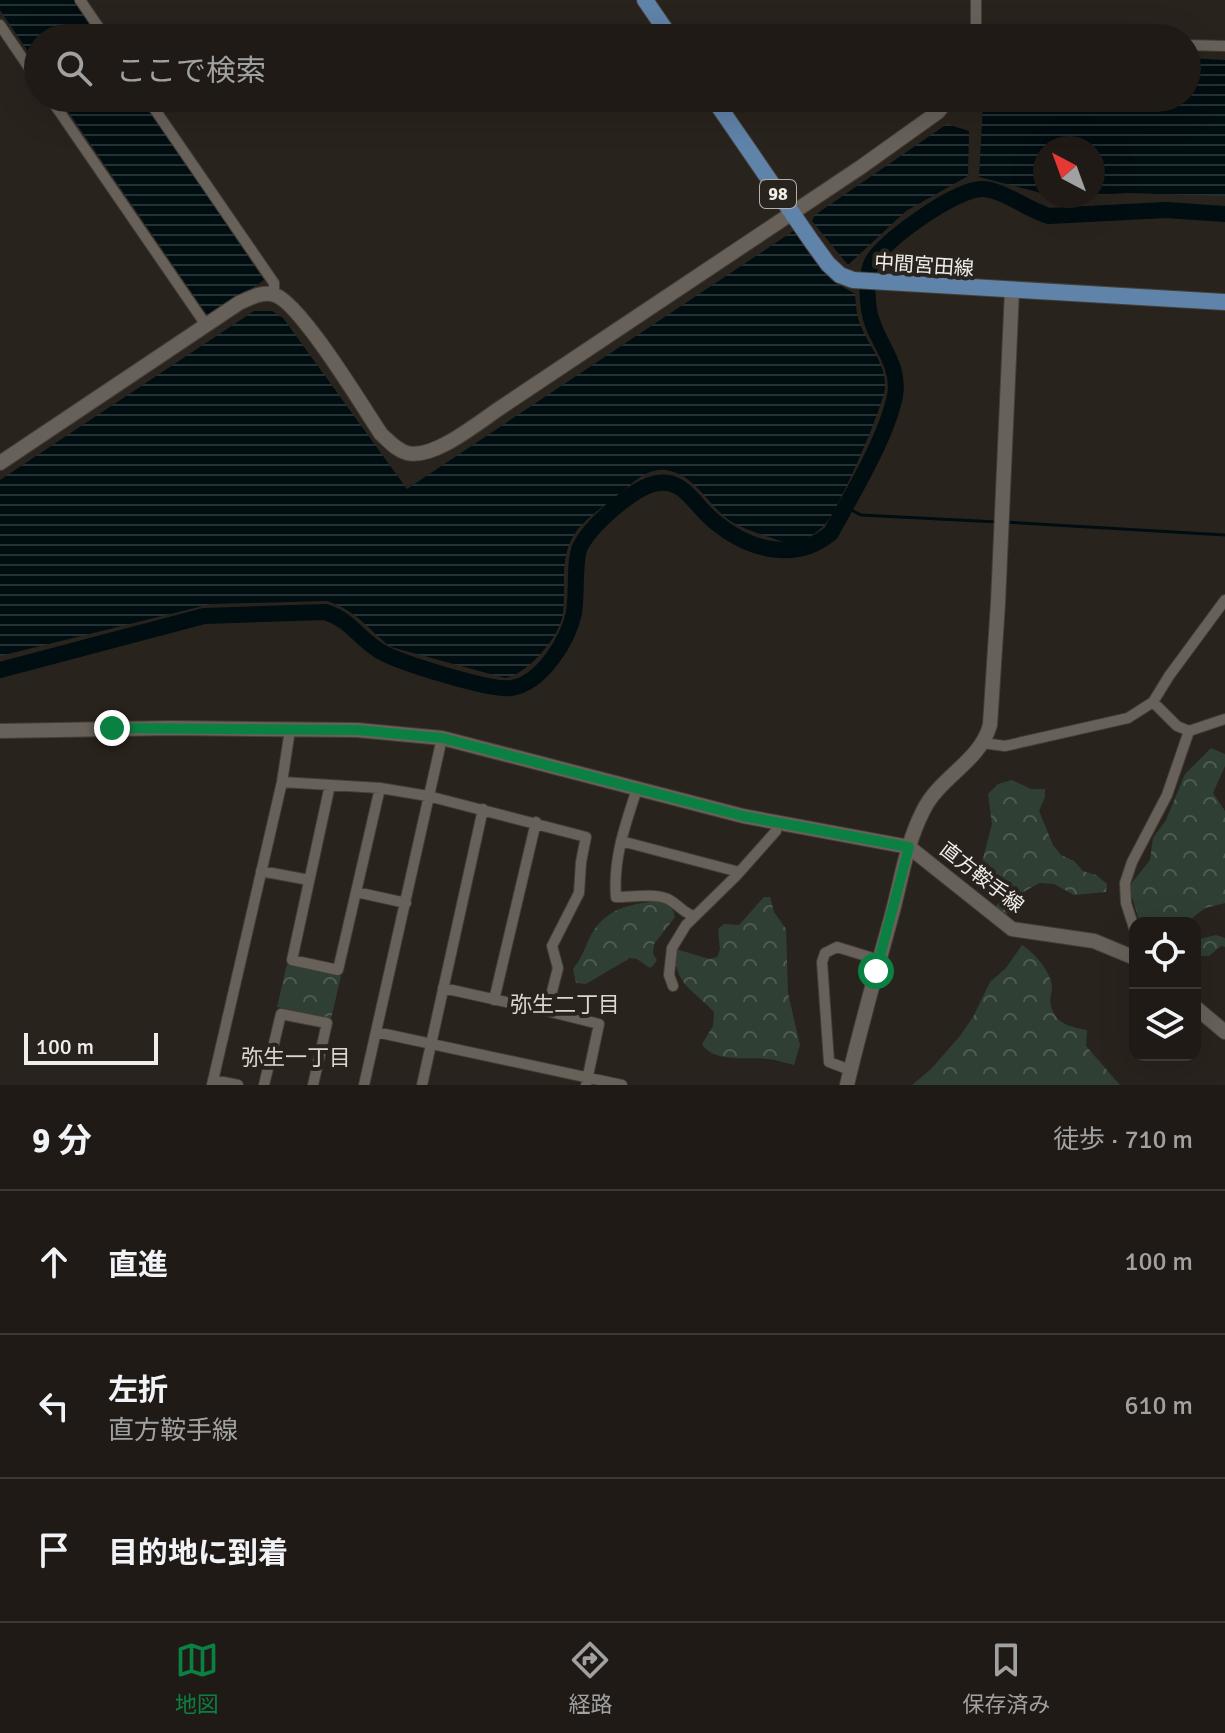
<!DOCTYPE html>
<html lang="ja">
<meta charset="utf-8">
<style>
:root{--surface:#1f1a16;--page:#27231f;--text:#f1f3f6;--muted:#a1a1a1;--line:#3c3835;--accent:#0b8043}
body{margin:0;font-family:Signika,"Noto Sans JP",sans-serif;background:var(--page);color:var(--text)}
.controls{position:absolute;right:24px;bottom:24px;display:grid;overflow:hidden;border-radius:16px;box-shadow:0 8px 32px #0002}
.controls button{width:72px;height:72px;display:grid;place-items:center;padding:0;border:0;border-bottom:2px solid var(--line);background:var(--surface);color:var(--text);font:40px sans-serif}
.compass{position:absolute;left:1033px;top:136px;width:72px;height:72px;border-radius:50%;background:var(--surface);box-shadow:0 8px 32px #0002;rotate:319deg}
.scale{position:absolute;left:24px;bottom:20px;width:134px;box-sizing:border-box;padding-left:8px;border:4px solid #f1ede8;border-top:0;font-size:22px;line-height:28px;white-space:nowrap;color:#f1ede8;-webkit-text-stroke:6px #29231d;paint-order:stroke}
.stop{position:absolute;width:24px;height:24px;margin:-18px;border:6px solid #0b8043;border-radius:50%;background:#fff}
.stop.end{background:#0b8043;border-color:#fff;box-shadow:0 2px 8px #0008}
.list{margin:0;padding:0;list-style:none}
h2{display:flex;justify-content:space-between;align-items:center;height:104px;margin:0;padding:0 32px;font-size:34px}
h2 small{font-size:26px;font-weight:400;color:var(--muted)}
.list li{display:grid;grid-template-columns:52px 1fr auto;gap:24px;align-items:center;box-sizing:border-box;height:144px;padding:0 32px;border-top:2px solid var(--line)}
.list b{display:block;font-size:30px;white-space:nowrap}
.list p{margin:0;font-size:26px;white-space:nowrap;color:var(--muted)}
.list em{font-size:26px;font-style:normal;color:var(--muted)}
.icon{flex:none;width:44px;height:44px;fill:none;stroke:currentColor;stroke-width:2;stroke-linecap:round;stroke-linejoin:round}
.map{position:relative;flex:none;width:1225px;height:1085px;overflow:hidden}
.search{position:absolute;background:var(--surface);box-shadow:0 8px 32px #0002;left:24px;right:24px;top:24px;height:88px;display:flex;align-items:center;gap:20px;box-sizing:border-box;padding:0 28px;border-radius:44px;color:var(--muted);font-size:30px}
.sheet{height:536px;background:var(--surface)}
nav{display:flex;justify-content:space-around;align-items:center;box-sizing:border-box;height:112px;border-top:2px solid var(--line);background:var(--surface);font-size:22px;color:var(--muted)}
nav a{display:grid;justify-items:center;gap:4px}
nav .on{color:var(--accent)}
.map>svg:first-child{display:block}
.forest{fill:url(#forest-crowns)}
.water{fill:url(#water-rules)}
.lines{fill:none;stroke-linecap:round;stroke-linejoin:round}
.stream{stroke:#000d11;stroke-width:3}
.river{stroke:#000d11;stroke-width:16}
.street-casing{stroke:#433e38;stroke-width:12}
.secondary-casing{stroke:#433e38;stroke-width:16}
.primary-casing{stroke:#433e38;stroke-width:18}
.street{stroke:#68615a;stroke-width:10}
.secondary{stroke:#68615a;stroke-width:14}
.primary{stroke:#6083a9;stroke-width:16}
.route{stroke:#0b8043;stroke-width:10}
.labels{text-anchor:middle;stroke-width:8;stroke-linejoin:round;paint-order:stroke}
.shield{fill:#29231d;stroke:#b5b0ab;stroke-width:2}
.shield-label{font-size:18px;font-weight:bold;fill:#f1ede8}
.street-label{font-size:20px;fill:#f1ede8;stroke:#29231d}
.neighbourhood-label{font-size:22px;fill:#ded6cd;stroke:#29231d}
</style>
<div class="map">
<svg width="1225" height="1085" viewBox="0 0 1225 1085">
<defs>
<pattern id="forest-crowns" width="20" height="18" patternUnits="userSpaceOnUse" patternTransform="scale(2)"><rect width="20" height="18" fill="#2f3f34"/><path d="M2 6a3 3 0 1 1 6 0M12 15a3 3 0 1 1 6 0" fill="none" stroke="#4e5b51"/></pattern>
<pattern id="water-rules" width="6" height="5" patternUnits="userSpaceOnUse" patternTransform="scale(2)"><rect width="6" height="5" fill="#000d11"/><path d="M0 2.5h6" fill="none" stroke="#263134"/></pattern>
</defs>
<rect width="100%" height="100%" fill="#29231d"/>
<path class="forest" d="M 1211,748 L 1225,754 L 1225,766 L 1213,793 L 1225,811 L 1225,903 L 1205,908 L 1191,919 L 1191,923 L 1140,923 L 1130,891 L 1131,884 L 1150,860 L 1153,838 L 1166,820 L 1185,774 Z
M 1012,780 L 1031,789 L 1045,789 L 1045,797 L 1039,811 L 1053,845 L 1061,855 L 1074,861 L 1083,871 L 1096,875 L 1107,884 L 1106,892 L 1074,895 L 1054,884 L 1039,883 L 1020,894 L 1005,917 L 994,910 L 1005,893 L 984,873 L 981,866 L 992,824 L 988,794 L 998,784 Z
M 764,897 L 770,897 L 774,912 L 786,929 L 788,993 L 800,1045 L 794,1065 C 785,1063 777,1060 768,1059 C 748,1056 714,1064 702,1044 L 713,1026 L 714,1012 C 694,990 672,983 676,949 L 709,959 L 717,957 L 720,950 L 718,929 L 724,924 L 739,925 Z
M 665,900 L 671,904 L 675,917 L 654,944 L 653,954 L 657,960 L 653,966 L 650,968 L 637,959 L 630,958 L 586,984 L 576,983 L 573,969 C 582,958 585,947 591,935 C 608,905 635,904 665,900 Z
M 1216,935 L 1225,938 L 1225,947 L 1221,946 L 1209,956 L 1195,956 L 1195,940 Z
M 1022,945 C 1033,951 1052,973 1052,987 C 1052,993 1049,1000 1051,1006 C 1055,1024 1071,1027 1087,1030 L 1086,1046 L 1120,1085 L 912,1085 L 931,1069 L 960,1036 L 973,1017 L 990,982 L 1006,968 Z
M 287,964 L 341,976 L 331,1019 L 277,1007 Z"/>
<path class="water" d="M 0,0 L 75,0 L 101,38 L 38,38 L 38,66 L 0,10 Z
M 1187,58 L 1225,60 L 1225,196 L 1128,193 L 1093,195 L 1093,148 L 1045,148 L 1045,194 L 979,177 L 983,105 L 993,98 L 1187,98 Z
M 59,98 L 141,98 L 264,280 L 209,318 Z
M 947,124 L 969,131 L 968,176 L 906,211 L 848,265 L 812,221 L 815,215 Z
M 795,230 L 831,280 L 855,294 C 856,303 856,315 860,324 C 868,345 886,363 885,387 C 884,405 839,509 826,523 C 814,536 801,544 783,542 C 767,536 747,531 732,522 C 708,507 697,475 666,470 C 648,468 636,480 623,491 C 610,502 582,520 574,535 C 559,559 566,587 563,613 C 560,637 528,674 505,678 L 391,647 C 367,629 358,611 327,601 L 211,604 L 0,656 L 0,480 L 254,311 L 272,311 L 283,318 L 407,489 Z"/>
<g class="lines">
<path class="stream" d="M 845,507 L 861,515 L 998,522
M 1005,522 L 1225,535"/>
<path class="river" d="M 0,670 L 204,616 L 325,612 C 351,620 356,636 378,650 C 396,662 491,691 511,688 C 541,684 568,641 574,613 C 577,596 574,560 580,547 C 591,525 635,486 658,483 C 685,479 696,508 715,522 C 749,550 795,563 831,533 C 852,494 886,439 895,396 C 901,362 874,341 869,310 C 867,297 866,274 872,262 C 884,240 956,189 982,189 C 1002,189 1028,210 1049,216 L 1166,210 L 1225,214"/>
<g class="street-casing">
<path id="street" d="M 80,0 L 106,38
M 0,25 L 38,81
M 976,38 L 976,0
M 1187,45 L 1225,46
M 50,98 L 206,325
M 147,98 L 274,283 L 274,295
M 1153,702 L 1177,726 L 1189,731
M 983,743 L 1005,746 L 1128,718 L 1153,702 L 1169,676 L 1225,600
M 282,782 L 380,788 L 428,796 L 586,837 L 581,862 L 579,893 L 552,946 L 558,968 L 547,1011 L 599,1024 L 586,1085
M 330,785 L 292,960 L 338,970 L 380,788
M 637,789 C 625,825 613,859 616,897 C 631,897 654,893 668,899 C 678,904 683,913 694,916
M 621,841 L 739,872
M 261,871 L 309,880
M 356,892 L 406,903
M 1135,931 L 1126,903 L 1125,883 L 1132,862 L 1167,795 L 1189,731 L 1225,719
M 673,986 L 669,975 L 672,948 L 686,925 L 736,876 L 776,831 L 777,822
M 443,988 L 547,1011
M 494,1000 L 536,822
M 376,1032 L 622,1085
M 850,1070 L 829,1062 L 822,962 L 825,953 L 837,947 L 879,960
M 213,1080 L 238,1085
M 212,1085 L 282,782 L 290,730
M 264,1085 L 281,1014 L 327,1023 L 313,1085
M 364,1085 L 442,738
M 422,1085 L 483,809"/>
</g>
<g class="secondary-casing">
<path id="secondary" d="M 0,463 L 239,303 C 250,298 262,291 275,295 C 301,304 363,407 381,434 C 389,441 396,450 407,453 C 434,460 480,421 503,406 L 861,167 L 938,112 L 949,98
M 0,731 L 172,728 L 357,730 L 442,738 L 743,816 L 909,847 L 1012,929 L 1094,941 L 1135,958
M 1195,1007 L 1225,1032
M 847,1085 C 860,1029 876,973 891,918 C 901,882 906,844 923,811 C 939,777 980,762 990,725 L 998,603 L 1012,290"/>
</g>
<g class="primary-casing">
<path id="primary" d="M 645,0 L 671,38
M 713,98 L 812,242 L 828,264 L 840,275 L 853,280 L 1225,302"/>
</g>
<use href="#street" class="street"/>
<use href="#secondary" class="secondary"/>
<use href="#primary" class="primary"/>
</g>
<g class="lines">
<path class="route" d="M 112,728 L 357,730 L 442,738 L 743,816 L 909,847 L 876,971"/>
</g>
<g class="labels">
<rect class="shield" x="760" y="180" width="36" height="28" rx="6"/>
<g class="shield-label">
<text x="778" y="200">98</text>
</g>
<g class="street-label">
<text transform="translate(924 265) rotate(4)" y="7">中間宮田線</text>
<text transform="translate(982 877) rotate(38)" y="7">直方鞍手線</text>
</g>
<g class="neighbourhood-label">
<text x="565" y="1012">弥生二丁目</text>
<text x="296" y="1065">弥生一丁目</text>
</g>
</g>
</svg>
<div class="controls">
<button><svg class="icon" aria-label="locate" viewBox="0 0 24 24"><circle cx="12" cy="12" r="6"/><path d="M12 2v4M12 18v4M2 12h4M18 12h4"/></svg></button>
<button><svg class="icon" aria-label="layers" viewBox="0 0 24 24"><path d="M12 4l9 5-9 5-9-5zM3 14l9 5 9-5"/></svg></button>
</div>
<svg class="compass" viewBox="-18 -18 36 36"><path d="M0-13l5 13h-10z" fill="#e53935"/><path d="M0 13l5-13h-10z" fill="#a1a1a1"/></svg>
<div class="scale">100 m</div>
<div class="stop" style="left:876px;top:971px"></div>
<div class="stop end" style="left:112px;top:728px"></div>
<div class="search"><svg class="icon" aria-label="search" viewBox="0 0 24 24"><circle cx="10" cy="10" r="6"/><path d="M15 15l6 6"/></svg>ここで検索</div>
</div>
<section class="sheet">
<h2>9 分<small>徒歩 · 710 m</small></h2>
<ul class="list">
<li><svg class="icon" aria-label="ahead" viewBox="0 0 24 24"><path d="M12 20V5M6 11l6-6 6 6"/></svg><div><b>直進</b></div><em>100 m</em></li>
<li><svg class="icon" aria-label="left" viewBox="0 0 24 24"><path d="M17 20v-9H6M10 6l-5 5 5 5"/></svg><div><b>左折</b><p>直方鞍手線</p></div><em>610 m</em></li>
<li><svg class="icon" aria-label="arrive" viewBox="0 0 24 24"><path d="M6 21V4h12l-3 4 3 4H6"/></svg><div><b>目的地に到着</b></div></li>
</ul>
</section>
<nav>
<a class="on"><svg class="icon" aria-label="map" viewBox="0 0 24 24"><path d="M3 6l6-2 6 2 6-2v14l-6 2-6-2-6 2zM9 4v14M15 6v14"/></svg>地図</a>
<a><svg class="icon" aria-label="directions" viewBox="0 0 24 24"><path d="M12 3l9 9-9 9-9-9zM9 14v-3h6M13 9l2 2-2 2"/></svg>経路</a>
<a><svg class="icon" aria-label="saved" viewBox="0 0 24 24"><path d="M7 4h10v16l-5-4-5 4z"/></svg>保存済み</a>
</nav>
